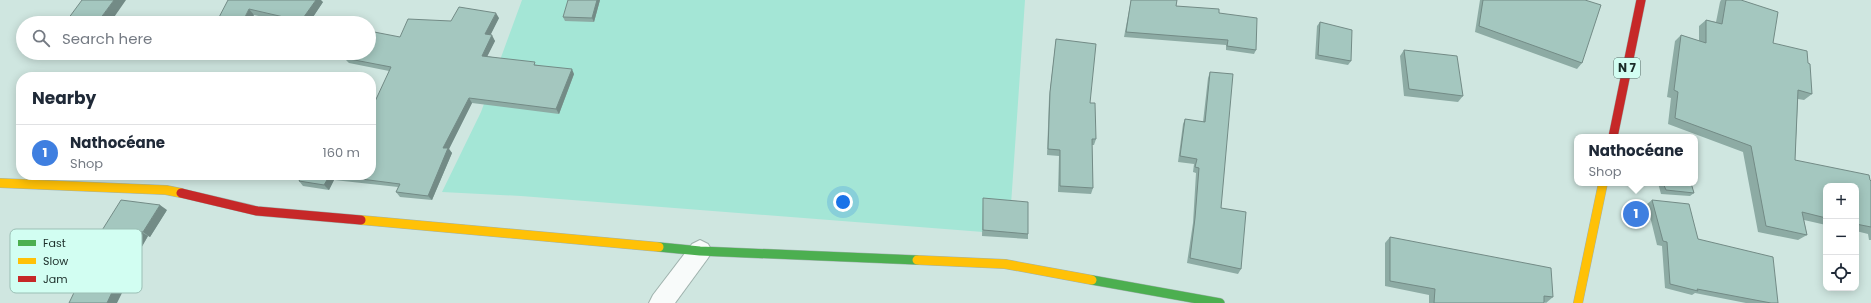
<!DOCTYPE html>
<meta charset="utf-8">
<style>
:root{--surface:#fff;--page:#f6f6f7;--text:#1f2937;--muted:#747a83;--line:#e0e1e3;--accent:#5a6d68}
body{margin:0;font-family:Poppins,sans-serif;background:var(--page);color:var(--text)}
.controls{position:absolute;right:12px;bottom:12px;display:grid;overflow:hidden;border-radius:8px;box-shadow:0 2px 10px #0003}
.controls button{width:36px;height:36px;display:grid;place-items:center;padding:0;border:0;border-bottom:1px solid var(--line);background:var(--surface);color:var(--text);font:20px sans-serif}
.you{position:absolute;left:843px;top:202px;width:14px;height:14px;margin:-10px;border:3px solid #fff;border-radius:50%;background:#1a73e8;box-shadow:0 0 0 6px #1a73e833}
.badge{display:grid;place-items:center;width:26px;height:26px;border-radius:50%;background:var(--accent);color:#fff;font-size:13px;font-weight:700}
.pin{position:absolute;translate:-50% -50%;border:2px solid #fff;box-shadow:0 1px 4px #0006}
.popup{position:absolute;left:1574px;top:134px;width:124px;height:52px;box-sizing:border-box;display:grid;place-content:center;border-radius:8px;background:var(--surface);filter:drop-shadow(0 1px 3px #0005);font-size:13px;white-space:nowrap;color:var(--muted)}
.popup b{font-size:15px;color:var(--text)}
.popup::after{content:'';position:absolute;left:50%;top:100%;margin-left:-8px;border:8px solid transparent;border-top-color:var(--surface)}
.list{margin:0;padding:0;list-style:none}
h2{display:flex;justify-content:space-between;align-items:center;height:52px;margin:0;padding:0 16px;font-size:17px}
h2 small{font-size:13px;font-weight:400;color:var(--muted)}
.list li{display:grid;grid-template-columns:26px 1fr auto;gap:12px;align-items:center;box-sizing:border-box;height:56px;padding:0 16px;border-top:1px solid var(--line)}
.list b{display:block;font-size:15px;white-space:nowrap}
.list p{margin:0;font-size:13px;white-space:nowrap;color:var(--muted)}
.list em{font-size:13px;font-style:normal;color:var(--muted)}
.icon{flex:none;width:22px;height:22px;fill:none;stroke:currentColor;stroke-width:2;stroke-linecap:round;stroke-linejoin:round}
.map{position:relative;flex:none;width:1871px;height:303px;overflow:hidden}
.search{position:absolute;background:var(--surface);box-shadow:0 2px 10px #0003;left:16px;top:16px;width:360px;height:44px;display:flex;align-items:center;gap:10px;box-sizing:border-box;padding:0 14px;border-radius:22px;color:var(--muted);font-size:15px}
.panel{position:absolute;background:var(--surface);box-shadow:0 2px 10px #0003;left:16px;top:72px;width:360px;height:108px;border-radius:16px}
.map>svg:first-child{display:block}
.green{fill:#a4e6d6}
.lines{fill:none;stroke-linecap:round;stroke-linejoin:round}
.street-casing{stroke:#9fb2ad;stroke-width:2}
.fast-casing{stroke:#9fb2ad;stroke-width:10}
.slow-casing{stroke:#9fb2ad;stroke-width:10}
.jam-casing{stroke:#9fb2ad;stroke-width:10}
.street{fill:#f8fbfa;fill-rule:evenodd}
.fast{stroke:#4caf50;stroke-width:9}
.slow{stroke:#ffc107;stroke-width:9}
.jam{stroke:#c62828;stroke-width:9}
.wall{fill:#8daba4}
.shaded-wall{fill:#738b86}
.building{fill:#a4c7bf;stroke:#738b86}
.labels{text-anchor:middle;stroke-width:3;stroke-linejoin:round;paint-order:stroke}
.shield{fill:#d2fef2;stroke:#526b65;stroke-width:1}
.shield-label{font-size:12px;font-weight:bold;fill:#1b2c28}
.key{fill:#d2fef2;stroke:#9bbfb5;stroke-width:1}
.key-label{font-size:11px;fill:#1b2c28}
</style>
<div class="map">
<svg width="1871" height="303" viewBox="0 0 1871 303">
<rect width="100%" height="100%" fill="#cfe6e0"/>
<path class="green" d="M 522,0 L 1025,0 L 1009,234 L 521,196 L 442,192 L 481,112 Z"/>
<g class="lines">
<g class="street-casing">
<path id="street" d="M 700,240 L 708,244 L 712,251 L 708,258 L 675,303 L 649,303 L 653,295 L 692,244 Z"/>
</g>
<g class="fast-casing">
<path id="fast" d="M 659,247 L 700,251 L 917,260
M 1092,280 L 1220,303"/>
</g>
<g class="slow-casing">
<path id="slow" d="M 0,183 L 166,190 L 181,193
M 361,220 L 659,247
M 917,260 L 1005,264 L 1092,280
M 1578,303 L 1603,183"/>
</g>
<g class="jam-casing">
<path id="jam" d="M 1613,137 L 1641,0
M 181,193 L 257,211 L 361,220"/>
</g>
<use href="#street" class="street"/>
<use href="#fast" class="fast"/>
<use href="#slow" class="slow"/>
<use href="#jam" class="jam"/>
</g>
<path class="wall" d="M 228,0 L 323,2 L 309,23 L 290,23 L 254,15 Z
M 600,0 L 594,22 L 565,21 L 563,17 Z
M 1131,0 L 1177,0 L 1176,6 L 1219,13 L 1256,50 L 1254,54 L 1226,50 L 1226,45 L 1124,37 Z
M 1480,0 L 1585,0 L 1582,63 L 1577,69 L 1475,32 Z
M 1721,0 L 1741,0 L 1773,43 L 1808,63 L 1812,94 L 1804,100 L 1798,99 L 1795,160 L 1871,181 L 1871,240 L 1869,240 L 1868,234 L 1856,231 L 1856,186 L 1826,186 L 1826,225 L 1804,220 L 1807,235 L 1798,240 L 1758,232 L 1743,152 L 1668,124 L 1671,98 L 1667,97 L 1675,41 L 1681,35 L 1699,41 L 1699,26 L 1706,20 L 1716,22 L 1720,2 Z
M 499,18 L 490,35 L 495,41 L 487,56 L 537,65 L 574,74 L 559,114 L 472,103 L 449,149 L 452,153 L 432,200 L 400,197 L 396,192 L 398,187 L 334,180 L 329,190 L 303,186 L 299,181 L 302,175 L 371,175 L 389,71 L 349,63 L 344,58 L 400,37 L 451,21 Z
M 1320,22 L 1351,61 L 1348,65 L 1315,59 L 1317,26 Z
M 1056,39 L 1090,103 L 1096,139 L 1094,145 L 1092,145 L 1093,188 L 1091,194 L 1058,192 L 1059,156 L 1047,155 L 1049,98 Z
M 1404,50 L 1463,96 L 1458,102 L 1404,96 L 1400,56 Z
M 1210,72 L 1221,208 L 1241,269 L 1238,274 L 1187,263 L 1193,223 L 1196,173 L 1193,172 L 1194,164 L 1178,162 L 1183,124 L 1185,119 L 1203,122 L 1208,78 Z
M 1658,183 L 1691,183 L 1694,193 L 1690,196 L 1661,194 Z
M 983,198 L 1028,234 L 1028,239 L 982,236 Z
M 1652,200 L 1698,239 L 1778,303 L 1746,303 L 1695,293 L 1692,295 L 1665,288 L 1662,246 L 1657,245 L 1647,204 Z
M 167,210 L 150,237 L 148,236 L 117,290 L 122,293 L 81,279 L 74,275 Z
M 1390,237 L 1553,297 L 1546,303 L 1544,302 L 1544,303 L 1429,303 L 1429,295 L 1385,286 L 1385,243 Z"/>
<path class="shaded-wall" d="M 114,0 L 126,0 L 110,23 L 97,23 Z
M 316,0 L 321,0 L 323,2 L 309,23 L 303,23 L 301,21 Z
M 597,0 L 600,0 L 594,22 L 592,18 Z
M 249,9 L 254,15 L 251,23 L 242,23 Z
M 496,13 L 499,18 L 488,40 L 485,34 Z
M 492,35 L 495,41 L 485,61 L 482,56 Z
M 572,69 L 574,74 L 559,114 L 556,109 Z
M 469,98 L 472,103 L 449,149 L 452,153 L 432,200 L 428,196 L 443,148 Z
M 330,175 L 334,180 L 329,190 L 324,185 Z
M 160,205 L 167,210 L 150,237 L 143,232 Z
M 141,232 L 148,236 L 117,290 L 122,293 L 117,303 L 107,303 L 108,288 Z"/>
<path class="building" d="M 82,0 L 114,0 L 97,23 L 65,23 Z
M 228,0 L 316,0 L 301,21 L 249,9 L 242,23 L 216,23 Z
M 568,0 L 597,0 L 592,18 L 563,17 Z
M 1131,0 L 1177,0 L 1176,6 L 1219,9 L 1219,13 L 1257,18 L 1256,50 L 1227,46 L 1228,40 L 1126,32 Z
M 1483,0 L 1585,0 L 1601,5 L 1582,63 L 1479,26 Z
M 1726,0 L 1741,0 L 1778,12 L 1773,43 L 1807,51 L 1808,63 L 1810,64 L 1812,94 L 1798,90 L 1795,160 L 1869,175 L 1870,180 L 1871,181 L 1871,227 L 1856,224 L 1856,186 L 1826,186 L 1826,218 L 1802,212 L 1807,235 L 1766,226 L 1751,146 L 1675,118 L 1678,92 L 1674,90 L 1681,35 L 1706,43 L 1706,20 L 1722,24 Z
M 459,7 L 496,13 L 485,34 L 492,35 L 482,56 L 535,62 L 534,65 L 572,69 L 556,109 L 469,98 L 443,148 L 448,148 L 428,196 L 396,192 L 400,184 L 330,175 L 324,185 L 299,181 L 302,175 L 371,175 L 371,110 L 391,67 L 344,58 L 348,53 L 369,53 L 369,31 L 400,37 L 408,19 L 451,21 Z
M 1320,22 L 1352,30 L 1351,61 L 1318,55 Z
M 1056,39 L 1096,44 L 1090,103 L 1095,103 L 1096,139 L 1092,139 L 1093,188 L 1060,186 L 1060,150 L 1048,149 L 1050,92 Z
M 1404,50 L 1457,56 L 1463,96 L 1409,89 Z
M 1210,72 L 1233,74 L 1221,208 L 1246,212 L 1241,269 L 1190,258 L 1195,218 L 1199,168 L 1195,167 L 1197,159 L 1180,156 L 1185,119 L 1205,122 Z
M 1663,183 L 1691,183 L 1694,193 L 1666,190 Z
M 983,198 L 1028,202 L 1028,234 L 983,230 Z
M 121,200 L 160,205 L 143,232 L 141,232 L 108,288 L 114,288 L 107,303 L 69,303 L 82,276 L 74,275 Z
M 1652,200 L 1689,204 L 1698,239 L 1773,257 L 1778,303 L 1771,303 L 1697,289 L 1698,291 L 1670,284 L 1667,242 L 1663,241 Z
M 1390,237 L 1551,268 L 1553,297 L 1544,296 L 1544,303 L 1434,303 L 1435,289 L 1390,281 Z"/>
<g class="labels">
<rect class="shield" x="1614" y="58" width="26" height="20" rx="3"/>
<g class="shield-label">
<text x="1627" y="72">N 7</text>
</g>
</g>
<rect x="10" y="229" width="132" height="64" rx="6" class="key"/>
<rect x="18" y="240" width="18" height="6" fill="#4caf50"/>
<rect x="18" y="258" width="18" height="6" fill="#ffc107"/>
<rect x="18" y="276" width="18" height="6" fill="#c62828"/>
<g class="key-label">
<text x="43" y="247">Fast</text>
<text x="43" y="265">Slow</text>
<text x="43" y="283">Jam</text>
</g>
</svg>
<div class="controls">
<button>+</button>
<button>−</button>
<button><svg class="icon" aria-label="locate" viewBox="0 0 24 24"><circle cx="12" cy="12" r="6"/><path d="M12 2v4M12 18v4M2 12h4M18 12h4"/></svg></button>
</div>
<div class="you"></div>
<div class="pin badge" style="left:1636px;top:214px;background:#3f7fe0">1</div>
<div class="popup"><b>Nathocéane</b>Shop</div>
<div class="search"><svg class="icon" aria-label="search" viewBox="0 0 24 24"><circle cx="10" cy="10" r="6"/><path d="M15 15l6 6"/></svg>Search here</div>
<section class="panel">
<h2>Nearby<small></small></h2>
<ul class="list">
<li><span class="badge" style="background:#3f7fe0">1</span><div><b>Nathocéane</b><p>Shop</p></div><em>160 m</em></li>
</ul>
</section>
</div>
